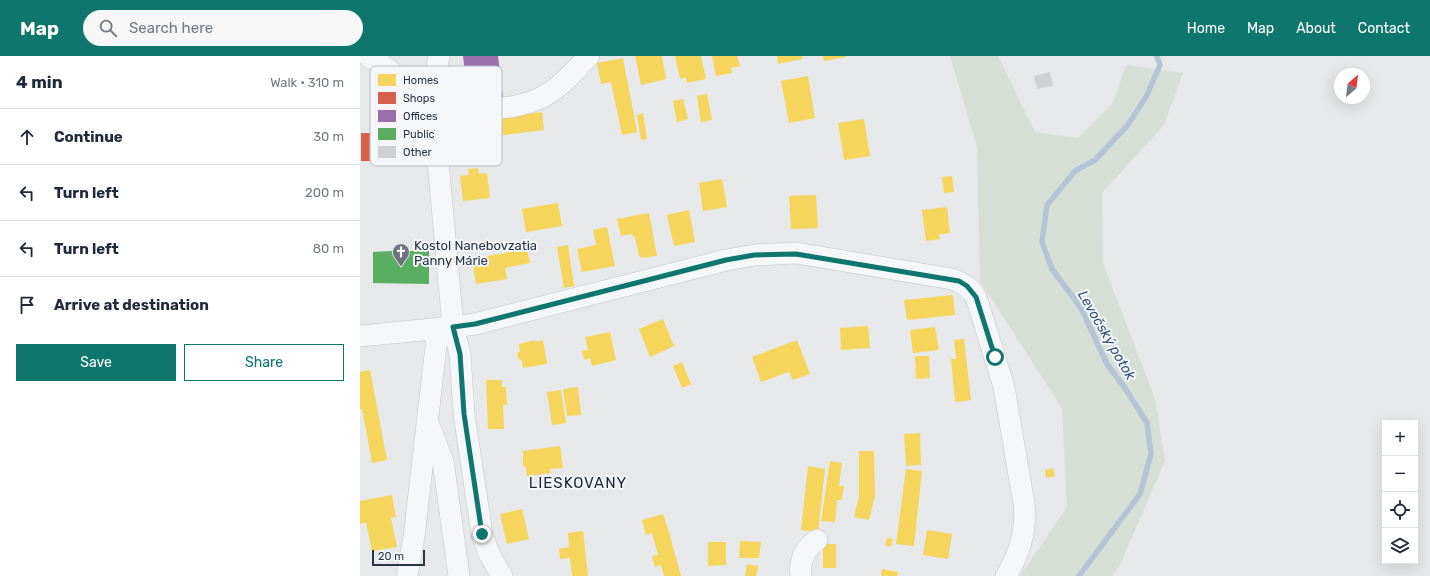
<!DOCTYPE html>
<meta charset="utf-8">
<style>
:root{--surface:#fff;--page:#f6f6f7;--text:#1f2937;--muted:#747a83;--line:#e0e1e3;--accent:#0f766e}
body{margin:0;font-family:Rubik,sans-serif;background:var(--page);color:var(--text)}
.controls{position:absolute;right:12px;bottom:12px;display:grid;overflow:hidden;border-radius:0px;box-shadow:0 4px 16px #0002}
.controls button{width:36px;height:36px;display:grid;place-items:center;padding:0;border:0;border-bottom:1px solid var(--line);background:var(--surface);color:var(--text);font:20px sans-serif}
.compass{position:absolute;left:974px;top:12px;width:36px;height:36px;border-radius:50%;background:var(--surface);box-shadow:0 4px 16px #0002;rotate:28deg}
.scale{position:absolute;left:12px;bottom:10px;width:53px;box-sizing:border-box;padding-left:4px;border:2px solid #2b3445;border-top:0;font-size:11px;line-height:14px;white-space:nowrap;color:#2b3445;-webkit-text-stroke:3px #f4f6f9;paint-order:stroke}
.stop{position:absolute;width:12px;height:12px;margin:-9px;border:3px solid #0f766e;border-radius:50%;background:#fff}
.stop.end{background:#0f766e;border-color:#fff;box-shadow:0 1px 4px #0008}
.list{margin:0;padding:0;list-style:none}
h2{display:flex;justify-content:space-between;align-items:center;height:52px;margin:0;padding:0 16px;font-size:17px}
h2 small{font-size:13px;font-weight:400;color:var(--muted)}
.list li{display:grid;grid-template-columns:26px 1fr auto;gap:12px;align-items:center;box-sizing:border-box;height:56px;padding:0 16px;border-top:1px solid var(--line)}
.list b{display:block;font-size:15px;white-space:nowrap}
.list em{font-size:13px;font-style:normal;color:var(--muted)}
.actions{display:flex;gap:8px;padding:12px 16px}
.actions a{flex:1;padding:9px 0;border:1px solid var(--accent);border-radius:0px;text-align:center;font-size:14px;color:var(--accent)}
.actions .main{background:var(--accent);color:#fff}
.icon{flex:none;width:22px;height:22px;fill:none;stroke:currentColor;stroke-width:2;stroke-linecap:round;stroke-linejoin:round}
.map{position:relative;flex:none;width:1070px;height:520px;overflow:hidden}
header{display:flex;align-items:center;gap:24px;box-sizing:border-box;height:56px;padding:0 20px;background:var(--accent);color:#fff}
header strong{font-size:19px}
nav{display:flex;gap:22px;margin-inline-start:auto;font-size:14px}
.search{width:280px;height:36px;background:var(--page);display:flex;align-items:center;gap:10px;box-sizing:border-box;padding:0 14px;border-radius:22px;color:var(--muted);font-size:15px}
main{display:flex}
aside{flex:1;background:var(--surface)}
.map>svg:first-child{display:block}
.green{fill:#d6ded6}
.homes{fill:#f6d55c}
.shops{fill:#d6604d}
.offices{fill:#9970ab}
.public{fill:#5aae61}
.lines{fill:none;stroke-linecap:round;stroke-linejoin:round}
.stream{stroke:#b4c4d5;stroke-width:5.5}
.building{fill:#ced0d3}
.minor-casing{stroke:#c4c6c8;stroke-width:22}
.minor{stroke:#f5f6f7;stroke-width:21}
.route{stroke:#0f766e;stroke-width:5}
.labels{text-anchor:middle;stroke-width:4;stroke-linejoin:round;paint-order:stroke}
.poi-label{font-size:13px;fill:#2b3445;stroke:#f4f6f9;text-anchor:start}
.water-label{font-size:14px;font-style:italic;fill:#34527a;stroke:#f4f6f9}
.quarter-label{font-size:15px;letter-spacing:1px;fill:#1d2536;stroke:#f4f6f9}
.key{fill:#f4f6f9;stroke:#b8bcc3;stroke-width:1}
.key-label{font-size:11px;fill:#2b3445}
</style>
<header>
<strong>Map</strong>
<div class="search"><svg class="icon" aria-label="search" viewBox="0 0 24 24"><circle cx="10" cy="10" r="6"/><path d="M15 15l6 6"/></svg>Search here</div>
<nav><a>Home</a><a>Map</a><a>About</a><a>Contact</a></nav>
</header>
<main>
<aside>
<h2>4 min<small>Walk · 310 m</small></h2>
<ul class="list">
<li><svg class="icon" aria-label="ahead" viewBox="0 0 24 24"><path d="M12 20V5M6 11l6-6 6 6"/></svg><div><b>Continue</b></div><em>30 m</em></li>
<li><svg class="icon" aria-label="left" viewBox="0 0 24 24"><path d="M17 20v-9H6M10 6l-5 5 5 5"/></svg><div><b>Turn left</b></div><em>200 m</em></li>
<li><svg class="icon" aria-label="left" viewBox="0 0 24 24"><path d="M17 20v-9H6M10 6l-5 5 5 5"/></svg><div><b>Turn left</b></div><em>80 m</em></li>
<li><svg class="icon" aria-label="arrive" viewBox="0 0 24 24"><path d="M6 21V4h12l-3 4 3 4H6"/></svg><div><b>Arrive at destination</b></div></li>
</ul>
<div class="actions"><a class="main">Save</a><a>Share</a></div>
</aside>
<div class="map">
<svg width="1070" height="520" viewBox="0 0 1070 520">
<rect width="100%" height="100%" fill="#e6e8ea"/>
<path class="green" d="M 590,0 L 638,0 L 675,76 L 718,82 L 753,47 L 766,9 L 823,17 L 804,69 L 742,137 L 743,207 L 795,343 L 805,405 L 760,509 L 752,520 L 660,520 L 707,451 L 702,352 L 620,225 L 617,91 Z"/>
<path class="homes" d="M 275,0 L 302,0 L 306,23 L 281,29 Z
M 315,0 L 341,0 L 346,23 L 327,27 L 326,21 L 320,23 Z
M 352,0 L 377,0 L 380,10 L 371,12 L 372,17 L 356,20 Z
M 417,0 L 442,0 L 442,3 L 418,8 Z
M 463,0 L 486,0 L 486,1 L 464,5 Z
M 263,2 L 277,76 L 262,79 L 251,26 L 241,28 L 237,7 Z
M 448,20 L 455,62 L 429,67 L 421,25 Z
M 347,38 L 352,64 L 341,66 L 337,40 Z
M 323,43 L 328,63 L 317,66 L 313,45 Z
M 182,56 L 184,74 L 96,85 L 94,67 Z
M 283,57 L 287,83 L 281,84 L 277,59 Z
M 504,63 L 510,100 L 484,104 L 478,67 Z
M 118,112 L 119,118 L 127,117 L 130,142 L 103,145 L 100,120 L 109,119 L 108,113 Z
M 592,120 L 594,136 L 584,137 L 582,121 Z
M 362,123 L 367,151 L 343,155 L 339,127 Z
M 456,139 L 458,172 L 431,173 L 429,140 Z
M 198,147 L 202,170 L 166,176 L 162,153 Z
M 587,151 L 590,177 L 579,178 L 580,183 L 566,185 L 562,154 Z
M 329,154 L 335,186 L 314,190 L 307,159 Z
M 289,157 L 297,200 L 282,202 L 279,200 L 275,181 L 271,178 L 261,180 L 257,163 Z
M 247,171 L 255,210 L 222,216 L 217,193 L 236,189 L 233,174 Z
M 208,189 L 214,230 L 204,232 L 197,191 Z
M 167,193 L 170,207 L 145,212 L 147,223 L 116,228 L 112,203 Z
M 593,239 L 595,259 L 547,264 L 544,244 Z
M 303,263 L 314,290 L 290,301 L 279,273 Z
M 508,270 L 510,292 L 481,294 L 480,272 Z
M 575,271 L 579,294 L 553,297 L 550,274 Z
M 250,276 L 256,304 L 232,310 L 230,302 L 224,304 L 222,295 L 228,294 L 225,281 Z
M 604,283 L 611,344 L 595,346 L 591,303 L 596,303 L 594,284 Z
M 175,284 L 175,286 L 183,284 L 187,308 L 163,312 L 162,305 L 158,302 L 157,298 L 160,295 L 159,288 Z
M 437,284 L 450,318 L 433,324 L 429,316 L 401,326 L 392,301 Z
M 555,300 L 569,300 L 570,322 L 556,323 Z
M 322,306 L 331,328 L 322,332 L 313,310 Z
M 10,314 L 27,404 L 12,407 L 2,353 L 0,353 L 0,316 Z
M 126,324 L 142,324 L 142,331 L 146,331 L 147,349 L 143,349 L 144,373 L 128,373 Z
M 218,331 L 221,359 L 207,360 L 203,333 Z
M 201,334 L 206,367 L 192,369 L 187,336 Z
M 560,377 L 561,409 L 546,410 L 544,378 Z
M 200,390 L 203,412 L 190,413 L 191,417 L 167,420 L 166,412 L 163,410 L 163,395 Z
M 499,395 L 514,395 L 515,440 L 509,464 L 494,461 L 499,440 Z
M 470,405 L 482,407 L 479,430 L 484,430 L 482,444 L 477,444 L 475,466 L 461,465 Z
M 448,410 L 465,413 L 458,476 L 441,474 Z
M 693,412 L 695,420 L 686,422 L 685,414 Z
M 546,413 L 562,415 L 554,490 L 536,488 Z
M 32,439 L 36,461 L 31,462 L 37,491 L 12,495 L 6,466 L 0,468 L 0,445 Z
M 162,453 L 169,483 L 147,488 L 140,458 Z
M 303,458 L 308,473 L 321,520 L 304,520 L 301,509 L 295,511 L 292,500 L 298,499 L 292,477 L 286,479 L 282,464 Z
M 567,474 L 592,478 L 588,503 L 563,499 Z
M 223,475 L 228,520 L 212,520 L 210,502 L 200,503 L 199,493 L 209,491 L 208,477 Z
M 527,482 L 533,483 L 531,491 L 525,489 Z
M 380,485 L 401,486 L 399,502 L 379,502 Z
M 348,486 L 366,486 L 366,509 L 348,510 Z
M 463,488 L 476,488 L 476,512 L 463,512 Z
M 387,508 L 398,510 L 396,520 L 385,520 Z
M 522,513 L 538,516 L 537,520 L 521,520 Z"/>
<path class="shops" d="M 1,77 L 34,77 L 33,105 L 1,105 Z"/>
<path class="offices" d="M 103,0 L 138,0 L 143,41 L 108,45 Z"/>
<path class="public" d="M 30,195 L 69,195 L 69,228 L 13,227 L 13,196 Z"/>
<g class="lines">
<path class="stream" d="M 719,520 L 780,438 L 791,398 L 787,367 L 765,332 L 747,308 L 721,252 L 692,213 L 682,186 L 687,149 L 715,115 L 735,104 L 767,70 L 786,41 L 800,9 L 797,0"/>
</g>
<path class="building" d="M 690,16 L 693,30 L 677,33 L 674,20 Z"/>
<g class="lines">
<g class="minor-casing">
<path id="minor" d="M 62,53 L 73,32 L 79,0
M 65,61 C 103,49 150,60 186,39 C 202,30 215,14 229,0
M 0,280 L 93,271 L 78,105 C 67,57 53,25 8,0
M 67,365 L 83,405 L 99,520
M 47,520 L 54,481 L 78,273
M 142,520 L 129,498 L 122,478 L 104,358 L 100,298 L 93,271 L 115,268 L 366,204 L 395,199 L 436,197 L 592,223 C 603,227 609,231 616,241 L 644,331 L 664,448 C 667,474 660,497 646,520
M 441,520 C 439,505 444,493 457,484"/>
</g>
<use href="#minor" class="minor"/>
</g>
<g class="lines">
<path class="route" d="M 122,478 L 104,358 L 100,298 L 93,271 L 115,268 L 366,204 L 394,199 L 436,198 L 599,225 L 607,230 L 616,241 L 635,301"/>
</g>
<defs>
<g id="church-pin" transform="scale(0.9)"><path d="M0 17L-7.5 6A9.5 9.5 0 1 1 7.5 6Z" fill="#6c737f" stroke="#f4f6f9"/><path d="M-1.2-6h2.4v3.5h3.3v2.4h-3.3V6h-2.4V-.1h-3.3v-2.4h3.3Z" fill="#fff"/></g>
</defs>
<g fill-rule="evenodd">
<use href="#church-pin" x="41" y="196"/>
</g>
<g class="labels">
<g class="poi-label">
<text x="54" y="194">Kostol Nanebovzatia<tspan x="54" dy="15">Panny Márie</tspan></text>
</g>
<g class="water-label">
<text transform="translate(747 279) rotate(60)" y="5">Levočský potok</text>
</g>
<g class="quarter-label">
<text x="218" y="432">LIESKOVANY</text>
</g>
</g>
<rect x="10" y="10" width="132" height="100" rx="6" class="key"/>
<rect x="18" y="18" width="18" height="12" fill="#f6d55c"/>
<rect x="18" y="36" width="18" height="12" fill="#d6604d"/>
<rect x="18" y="54" width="18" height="12" fill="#9970ab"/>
<rect x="18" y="72" width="18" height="12" fill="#5aae61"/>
<rect x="18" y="90" width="18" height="12" fill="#ced0d3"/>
<g class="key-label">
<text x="43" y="28">Homes</text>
<text x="43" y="46">Shops</text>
<text x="43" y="64">Offices</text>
<text x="43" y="82">Public</text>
<text x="43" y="100">Other</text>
</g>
</svg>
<div class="controls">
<button>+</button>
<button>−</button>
<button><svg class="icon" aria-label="locate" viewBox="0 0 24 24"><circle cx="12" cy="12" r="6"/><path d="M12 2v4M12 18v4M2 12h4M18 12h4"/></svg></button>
<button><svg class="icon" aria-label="layers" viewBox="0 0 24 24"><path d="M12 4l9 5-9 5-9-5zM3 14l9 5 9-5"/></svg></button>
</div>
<svg class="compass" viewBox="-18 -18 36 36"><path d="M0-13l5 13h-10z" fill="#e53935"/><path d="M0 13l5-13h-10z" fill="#747a83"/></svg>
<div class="scale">20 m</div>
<div class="stop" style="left:635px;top:301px"></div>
<div class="stop end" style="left:122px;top:478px"></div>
</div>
</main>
